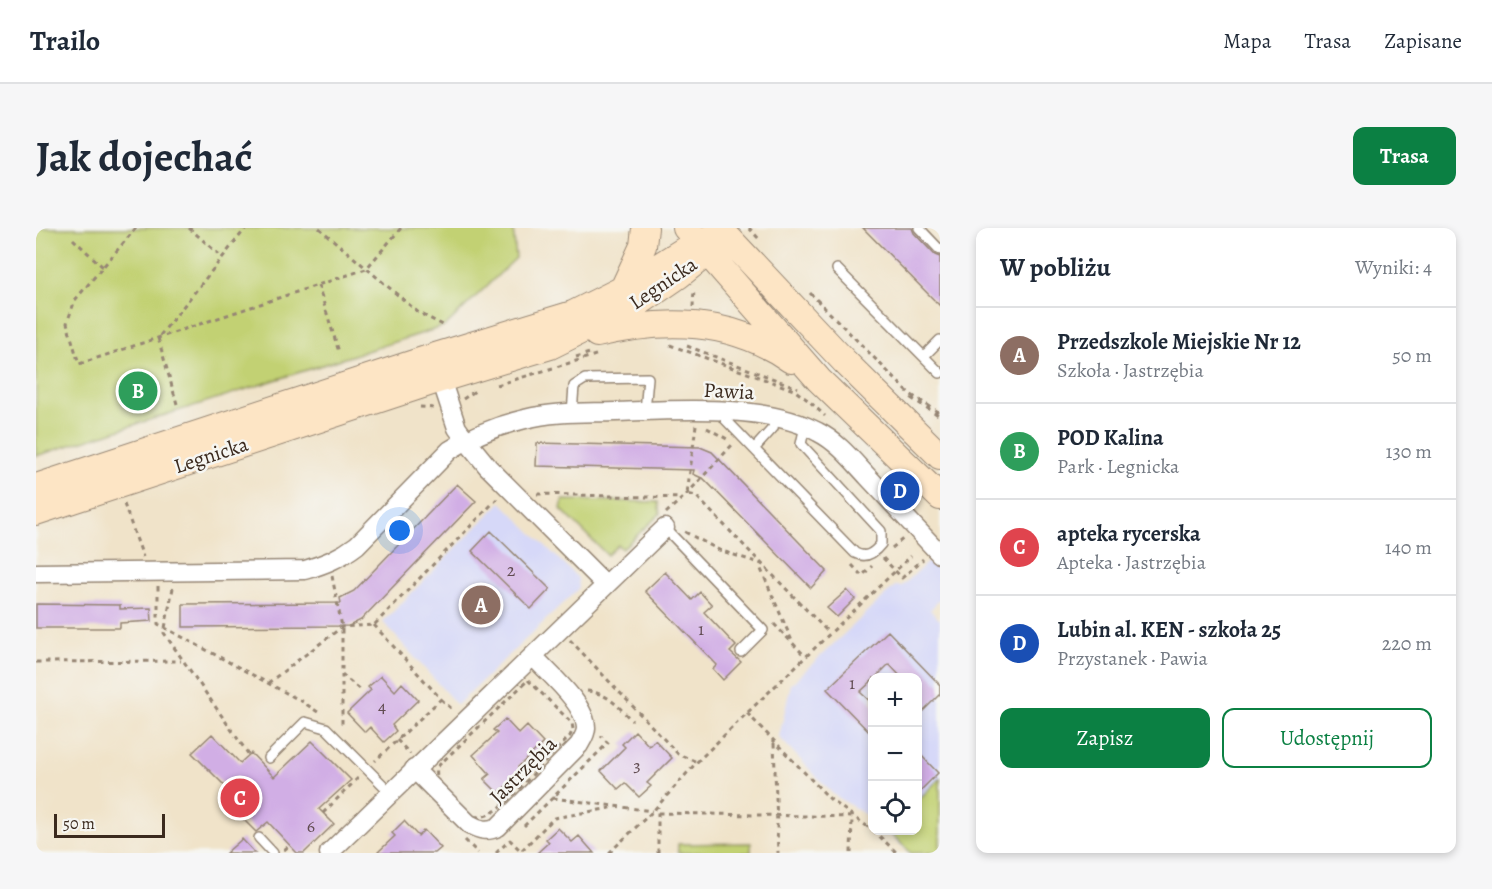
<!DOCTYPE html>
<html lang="pl">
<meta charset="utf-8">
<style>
:root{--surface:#fff;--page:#f6f6f7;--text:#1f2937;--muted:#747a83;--line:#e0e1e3;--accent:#0b8043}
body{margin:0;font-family:Alegreya,serif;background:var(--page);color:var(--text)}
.controls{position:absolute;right:18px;bottom:18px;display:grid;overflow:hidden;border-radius:12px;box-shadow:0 3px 9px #0003}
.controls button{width:54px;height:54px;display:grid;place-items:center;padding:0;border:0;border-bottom:2px solid var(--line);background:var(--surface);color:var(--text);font:30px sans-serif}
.scale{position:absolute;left:18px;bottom:15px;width:111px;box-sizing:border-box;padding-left:6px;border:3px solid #3b2a1e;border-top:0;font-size:16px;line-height:21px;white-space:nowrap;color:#3b2a1e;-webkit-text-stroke:4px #f6f6f2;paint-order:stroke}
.you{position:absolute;left:364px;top:303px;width:21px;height:21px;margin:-15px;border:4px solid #fff;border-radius:50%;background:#1a73e8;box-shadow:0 0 0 9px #1a73e833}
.badge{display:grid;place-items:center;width:39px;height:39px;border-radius:50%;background:var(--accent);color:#fff;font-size:20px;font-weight:700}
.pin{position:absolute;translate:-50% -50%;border:3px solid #fff;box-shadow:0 2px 6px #0006}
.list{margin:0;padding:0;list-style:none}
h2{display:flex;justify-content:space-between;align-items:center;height:78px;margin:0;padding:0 24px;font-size:26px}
h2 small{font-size:20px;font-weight:400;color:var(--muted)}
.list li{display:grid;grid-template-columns:39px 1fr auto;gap:18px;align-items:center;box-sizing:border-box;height:96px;padding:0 24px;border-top:2px solid var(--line)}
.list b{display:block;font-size:22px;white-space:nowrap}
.list p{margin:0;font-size:20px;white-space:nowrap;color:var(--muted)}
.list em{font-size:20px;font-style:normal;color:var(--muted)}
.actions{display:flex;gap:12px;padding:18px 24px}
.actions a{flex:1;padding:14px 0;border:2px solid var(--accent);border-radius:12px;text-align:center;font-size:21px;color:var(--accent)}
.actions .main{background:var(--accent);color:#fff}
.icon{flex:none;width:33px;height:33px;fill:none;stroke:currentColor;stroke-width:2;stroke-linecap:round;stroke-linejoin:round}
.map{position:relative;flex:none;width:904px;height:625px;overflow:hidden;border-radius:12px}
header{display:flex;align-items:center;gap:36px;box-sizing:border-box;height:84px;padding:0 30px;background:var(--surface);border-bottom:2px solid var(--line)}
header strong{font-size:28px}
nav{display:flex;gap:33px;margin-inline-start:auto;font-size:21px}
.intro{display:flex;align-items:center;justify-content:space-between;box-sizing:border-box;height:144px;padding:0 36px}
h1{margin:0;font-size:42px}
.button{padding:15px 27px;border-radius:12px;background:var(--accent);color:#fff;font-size:21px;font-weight:700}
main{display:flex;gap:36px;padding:0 36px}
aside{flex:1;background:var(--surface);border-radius:12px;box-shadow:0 3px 9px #0003}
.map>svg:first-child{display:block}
.built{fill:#d6d8f8}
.green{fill:#c2d173;stroke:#7e7e48;stroke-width:1.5}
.building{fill:#d1aee5}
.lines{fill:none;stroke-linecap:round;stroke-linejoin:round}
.lane-casing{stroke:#968674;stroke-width:12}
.street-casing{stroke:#968674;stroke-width:21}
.secondary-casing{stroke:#968674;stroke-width:28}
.path{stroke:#968674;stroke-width:3;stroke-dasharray:4.5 4.5;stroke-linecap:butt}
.lane{stroke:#fff;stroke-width:9}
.street{stroke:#fff;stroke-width:18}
.secondary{stroke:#fde5c5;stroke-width:26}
.labels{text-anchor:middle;stroke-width:5;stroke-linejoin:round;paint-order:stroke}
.number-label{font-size:18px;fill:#604b50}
.street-label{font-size:21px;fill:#3b2a1e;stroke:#f6f6f2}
</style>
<header>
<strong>Trailo</strong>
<nav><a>Mapa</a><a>Trasa</a><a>Zapisane</a></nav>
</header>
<div class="intro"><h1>Jak dojechać</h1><a class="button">Trasa</a></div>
<main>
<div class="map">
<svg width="904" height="625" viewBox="0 0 904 625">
<rect width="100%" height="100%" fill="#f6f6f2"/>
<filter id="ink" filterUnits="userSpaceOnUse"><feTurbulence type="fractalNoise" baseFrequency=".0167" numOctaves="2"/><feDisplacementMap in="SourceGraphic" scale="12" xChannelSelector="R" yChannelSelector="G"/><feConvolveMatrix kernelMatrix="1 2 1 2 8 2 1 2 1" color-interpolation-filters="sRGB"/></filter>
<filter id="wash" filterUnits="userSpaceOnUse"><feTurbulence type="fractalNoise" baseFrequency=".008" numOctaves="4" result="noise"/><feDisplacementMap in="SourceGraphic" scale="24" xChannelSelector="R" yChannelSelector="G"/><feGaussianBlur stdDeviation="1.35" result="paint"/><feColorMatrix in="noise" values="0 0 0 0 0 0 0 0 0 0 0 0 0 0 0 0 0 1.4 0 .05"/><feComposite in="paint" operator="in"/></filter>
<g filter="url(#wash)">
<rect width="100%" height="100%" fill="#f0e3c9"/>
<path class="built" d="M 465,274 L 542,350 L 543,360 L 421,477 L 347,394 Z
M 893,333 L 903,344 L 903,353 L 901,356 L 904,360 L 904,371 L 894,382 L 904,392 L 904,625 L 873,625 L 850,603 L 882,602 L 882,449 L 836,449 L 836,591 L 797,566 L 743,509 L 755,456 L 859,358 L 866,358 Z"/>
<path class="green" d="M 0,0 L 477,0 L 480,30 L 409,98 L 0,228 Z
M 527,272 L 622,274 L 624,286 L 586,321 L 582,317 L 571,327 L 525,281 Z
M 904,550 L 904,625 L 875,625 L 852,603 L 882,602 L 882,572 Z
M 715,615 L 715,625 L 642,625 L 642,616 Z"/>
<g id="blocks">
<path class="building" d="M 827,0 L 876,0 L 878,5 L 899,27 L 904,29 L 904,78 Z
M 501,215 L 664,219 L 676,224 L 791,343 L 775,360 L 668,251 L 657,246 L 658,242 L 500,238 Z
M 421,256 L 440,273 L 325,392 L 313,398 L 147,399 L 147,376 L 305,375 L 304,370 L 318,363 Z
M 455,303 L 514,361 L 495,381 L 436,323 Z
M 629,344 L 656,372 L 664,364 L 676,377 L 668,384 L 700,418 L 694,424 L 705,434 L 687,452 L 677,441 L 681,437 L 609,363 Z
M 811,362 L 819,371 L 801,389 L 791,380 Z
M 0,376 L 84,377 L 84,381 L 115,380 L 116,393 L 84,395 L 84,400 L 0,400 Z
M 852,403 L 904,457 L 904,466 L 882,488 L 882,450 L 866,450 L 853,436 L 839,450 L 837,450 L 837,452 L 824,464 L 837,476 L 837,508 L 791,461 Z
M 345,448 L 359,463 L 366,455 L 382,472 L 356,497 L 360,503 L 348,514 L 334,499 L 329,504 L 311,485 L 335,462 L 332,459 Z
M 469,491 L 483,506 L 491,498 L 507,515 L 482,539 L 486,544 L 462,565 L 448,551 L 454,546 L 437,527 L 461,505 L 457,502 Z
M 599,503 L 613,518 L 619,512 L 636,530 L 611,555 L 615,558 L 603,569 L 589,555 L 582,561 L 565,543 L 589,519 L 586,516 Z
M 176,506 L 204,535 L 215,525 L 238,549 L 276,513 L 315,552 L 283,581 L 298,596 L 268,625 L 261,625 L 232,594 L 220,604 L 191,575 L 199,568 L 156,525 Z
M 882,524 L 902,545 L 882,565 Z
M 368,593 L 382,608 L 388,602 L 405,620 L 399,625 L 341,625 L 359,608 L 356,605 Z
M 522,600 L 536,614 L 543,608 L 558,625 L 501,625 L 513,614 L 510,611 Z
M 206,611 L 219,625 L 190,625 Z"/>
</g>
</g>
<g filter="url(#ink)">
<use href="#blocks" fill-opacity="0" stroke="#968674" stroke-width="1.5"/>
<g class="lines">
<g class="lane-casing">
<path id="lane" d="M 883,0 L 904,22
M 801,41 L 904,145
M 888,128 L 904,112
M 687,183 L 689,191 L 819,325 C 830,331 838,325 845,316 L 845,303 L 765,216 L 769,198
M 536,185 L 538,158 L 549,151 L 612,150 L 609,183
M 718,221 L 737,200 L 739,189
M 629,300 L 727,402 L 705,424
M 233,530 L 269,494 L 290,500 L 354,564
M 223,610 L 237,625"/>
</g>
<g class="street-casing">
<path id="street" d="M 405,151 L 421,200 L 430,212 L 452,239 L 570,357
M 0,345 L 269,342 C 289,336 304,330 321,317 L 414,222 C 436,208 464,197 489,191 C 519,183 550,185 580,184 C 640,182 728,175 782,204 C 802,214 817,233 832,249 C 856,275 880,300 904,326
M 378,541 L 433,596 C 444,602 451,604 462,599 L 543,517 C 546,512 550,506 550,500 C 550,476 512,445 497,428
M 293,625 L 629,300"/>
</g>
<g class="secondary-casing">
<path id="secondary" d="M 650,0 L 783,152 L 904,269
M 683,0 L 809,134 L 904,228
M 587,61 L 607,18 L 609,0
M 561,106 C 628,90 696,90 755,132
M 0,259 L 396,129 L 537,86 L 587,61 L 661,14 L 670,11
M 0,284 L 405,151 L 514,118 L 607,72 L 642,48 L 671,25 L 688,6"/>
</g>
<path class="path" d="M 100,0 L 39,72 L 31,95 L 43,136 L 330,41 L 365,0
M 153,0 L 186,29
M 283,0 L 383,85 L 409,98
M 713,0 L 724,12
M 37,11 L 67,39
M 282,57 L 303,124
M 774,65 L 874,166 L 904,185
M 657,79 L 658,61
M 634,117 L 758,162 L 773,173 L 789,188
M 651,118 L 762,160
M 540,129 L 554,125
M 461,157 L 563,126
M 875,170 L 904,188
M 427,171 L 439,163
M 141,176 L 122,110 L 210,0
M 384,179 L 399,180
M 660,197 L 651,266 L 660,268 L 793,405
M 671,200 L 691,211
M 501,266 L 646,270
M 88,276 L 107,329
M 630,285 L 651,266 L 697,216
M 649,304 L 683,322 L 726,336 L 724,339 L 756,413
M 856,320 L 869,309
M 847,330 L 866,350 L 887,331
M 816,337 L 826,348 L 836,338
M 296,348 L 306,399 L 306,499
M 122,358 L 122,396 L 267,474 L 282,484
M 137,360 L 128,405 L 213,527
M 738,396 L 769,428
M 338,397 L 405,471 L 339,533
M 534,412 L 642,526 L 661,534
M 0,434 L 145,433
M 306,446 L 325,463
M 492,452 L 536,495 L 537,501 L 534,508 L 468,576 C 460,583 449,591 437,588 C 426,584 410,567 404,558 C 401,552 400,545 401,539 Z
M 232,455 L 306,399 L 338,397 L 461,271
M 551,463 C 572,465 583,479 596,493
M 405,471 L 417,482
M 711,485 L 794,571 L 836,602
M 361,512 L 374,526
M 738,515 L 742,625
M 517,570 L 616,583
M 287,585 L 324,548
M 622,585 L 820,589
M 488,598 L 572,515 L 565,508
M 837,602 L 861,625
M 429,612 L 442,625
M 248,622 L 254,617
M 460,625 L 474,612 L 485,623 L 518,590 L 580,579
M 573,625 L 617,583 L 661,534 L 711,485 L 875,328
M 622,625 L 622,579
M 815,625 L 816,589"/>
<use href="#lane" class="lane"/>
<use href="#street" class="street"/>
<use href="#secondary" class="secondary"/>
</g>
</g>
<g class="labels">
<g class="number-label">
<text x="475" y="348">2</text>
<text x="665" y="407">1</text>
<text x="816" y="461">1</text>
<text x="346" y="484">4</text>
<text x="601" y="543">3</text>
<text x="275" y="604">6</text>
</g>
<g class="street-label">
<text transform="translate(627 55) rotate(-34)" y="7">Legnicka</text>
<text transform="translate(693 163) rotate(3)" y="7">Pawia</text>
<text transform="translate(175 227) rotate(-18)" y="7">Legnicka</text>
<text transform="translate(487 542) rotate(-45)" y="7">Jastrzębia</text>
</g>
</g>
</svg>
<div class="controls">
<button>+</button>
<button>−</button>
<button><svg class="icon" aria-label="locate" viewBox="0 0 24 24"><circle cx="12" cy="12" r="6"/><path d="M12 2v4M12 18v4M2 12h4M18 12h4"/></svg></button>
</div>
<div class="scale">50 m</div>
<div class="you"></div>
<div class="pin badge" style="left:445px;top:377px;background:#8d6e63">A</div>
<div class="pin badge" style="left:102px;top:163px;background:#2e9e5b">B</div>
<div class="pin badge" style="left:204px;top:570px;background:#e0444e">C</div>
<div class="pin badge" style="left:864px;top:263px;background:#1a4fb4">D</div>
</div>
<aside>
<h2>W pobliżu<small>Wyniki: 4</small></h2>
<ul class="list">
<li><span class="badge" style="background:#8d6e63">A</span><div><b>Przedszkole Miejskie Nr 12</b><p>Szkoła · Jastrzębia</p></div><em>50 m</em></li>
<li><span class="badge" style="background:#2e9e5b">B</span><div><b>POD Kalina</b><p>Park · Legnicka</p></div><em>130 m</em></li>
<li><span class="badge" style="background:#e0444e">C</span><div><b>apteka rycerska</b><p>Apteka · Jastrzębia</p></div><em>140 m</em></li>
<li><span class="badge" style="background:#1a4fb4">D</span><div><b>Lubin al. KEN - szkoła 25</b><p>Przystanek · Pawia</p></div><em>220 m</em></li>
</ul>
<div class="actions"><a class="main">Zapisz</a><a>Udostępnij</a></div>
</aside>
</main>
